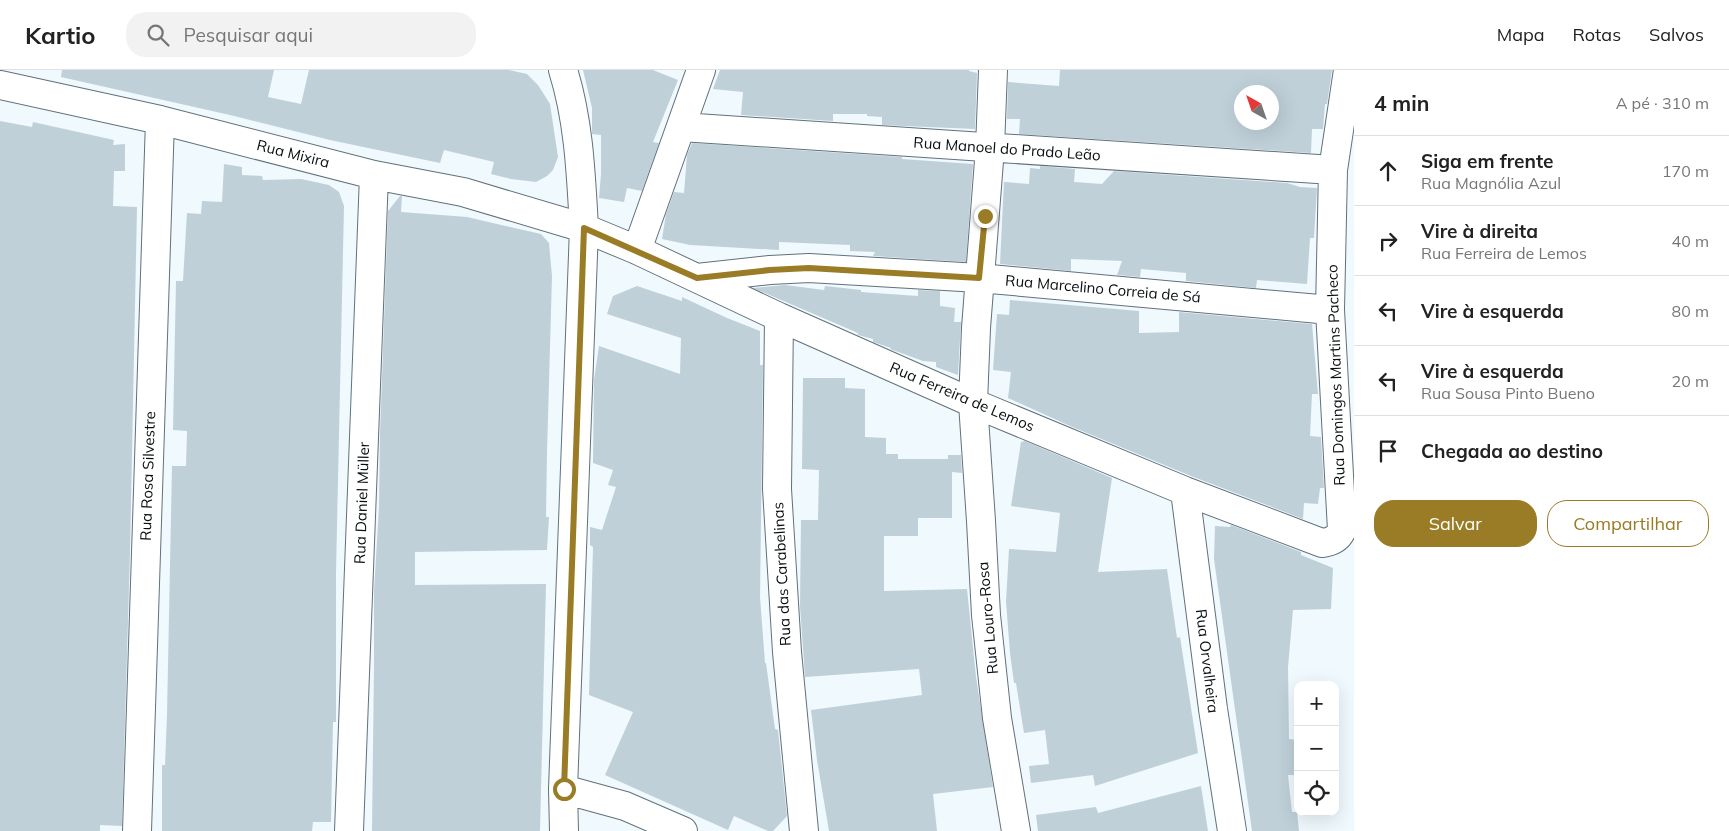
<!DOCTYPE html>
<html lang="pt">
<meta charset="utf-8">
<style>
:root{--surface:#fff;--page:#f2f2f2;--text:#222;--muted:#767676;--line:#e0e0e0;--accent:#997c25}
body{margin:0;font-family:Mulish,sans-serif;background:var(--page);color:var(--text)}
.controls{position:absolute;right:15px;bottom:15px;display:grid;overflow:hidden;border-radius:10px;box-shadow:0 5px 20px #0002}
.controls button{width:45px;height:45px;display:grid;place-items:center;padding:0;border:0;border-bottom:1px solid var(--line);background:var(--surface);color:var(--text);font:25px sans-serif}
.compass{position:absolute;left:1234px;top:15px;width:45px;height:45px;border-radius:50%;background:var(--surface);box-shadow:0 5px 20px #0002;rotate:320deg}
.stop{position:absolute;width:15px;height:15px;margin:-11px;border:4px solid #997c25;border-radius:50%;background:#fff}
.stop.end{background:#997c25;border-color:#fff;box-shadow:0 1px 5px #0008}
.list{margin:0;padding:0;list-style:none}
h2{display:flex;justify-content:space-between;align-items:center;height:65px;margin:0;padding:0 20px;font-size:21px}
h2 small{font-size:16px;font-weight:400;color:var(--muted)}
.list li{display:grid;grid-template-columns:32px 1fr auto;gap:15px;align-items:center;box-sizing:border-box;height:70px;padding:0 20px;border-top:1px solid var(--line)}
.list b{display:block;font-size:19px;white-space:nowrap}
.list p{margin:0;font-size:16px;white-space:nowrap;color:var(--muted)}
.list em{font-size:16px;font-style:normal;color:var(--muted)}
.actions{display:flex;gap:10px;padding:15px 20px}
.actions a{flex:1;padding:11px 0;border:1px solid var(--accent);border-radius:20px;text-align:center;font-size:18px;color:var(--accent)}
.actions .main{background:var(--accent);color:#fff}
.icon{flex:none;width:28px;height:28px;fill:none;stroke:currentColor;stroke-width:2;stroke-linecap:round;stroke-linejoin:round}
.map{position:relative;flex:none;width:1354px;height:761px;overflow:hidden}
header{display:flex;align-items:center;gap:30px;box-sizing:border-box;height:70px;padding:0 25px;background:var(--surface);border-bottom:1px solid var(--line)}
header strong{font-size:24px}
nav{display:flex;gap:28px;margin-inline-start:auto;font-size:18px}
.search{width:350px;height:45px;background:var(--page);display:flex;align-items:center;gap:12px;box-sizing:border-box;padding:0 18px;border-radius:20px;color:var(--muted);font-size:19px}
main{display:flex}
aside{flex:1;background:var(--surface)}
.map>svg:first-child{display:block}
.building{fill:#bfd0d9;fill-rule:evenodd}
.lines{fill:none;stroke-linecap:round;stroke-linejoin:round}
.minor-casing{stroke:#627179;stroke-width:30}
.minor{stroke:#fff;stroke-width:28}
.route{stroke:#997c25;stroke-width:6}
.labels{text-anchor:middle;stroke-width:4.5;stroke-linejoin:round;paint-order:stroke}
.street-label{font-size:15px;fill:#090e11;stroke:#fff}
</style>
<header>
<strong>Kartio</strong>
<div class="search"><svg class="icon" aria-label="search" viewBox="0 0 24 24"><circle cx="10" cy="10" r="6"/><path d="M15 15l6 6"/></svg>Pesquisar aqui</div>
<nav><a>Mapa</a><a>Rotas</a><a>Salvos</a></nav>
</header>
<main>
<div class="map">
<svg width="1354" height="761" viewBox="0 0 1354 761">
<rect width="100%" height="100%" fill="#eff9fe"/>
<path class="building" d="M 62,0 L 274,0 L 268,27 L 301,34 L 309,0 L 509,0 L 527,4 L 538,15 L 550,34 L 558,87 L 553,100 L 547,106 L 536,112 L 511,109 L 491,104 L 494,92 L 444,80 L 440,93 L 330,70 L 230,45 L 61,7 Z
M 583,0 L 653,0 L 678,10 L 653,72 L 659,73 L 642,121 L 627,118 L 624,132 L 599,128 L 601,104 L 601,65 L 592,64 L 592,38 Z
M 720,0 L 969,0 L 969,1 L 977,3 L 975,59 L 882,55 L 882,47 L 867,46 L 867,44 L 833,44 L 833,51 L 741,45 L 743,22 L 713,19 Z
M 1060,0 L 1332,0 L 1327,34 L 1325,34 L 1323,59 L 1312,59 L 1311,83 L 1019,64 L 1020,49 L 1007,49 L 1008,12 L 1059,16 ZM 1242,22 L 1272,22 L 1272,52 L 1242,52 Z
M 0,51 L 32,57 L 33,52 L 114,70 L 113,75 L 125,74 L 125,101 L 114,101 L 113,136 L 137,137 L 130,482 L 122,756 L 100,755 L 100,761 L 0,761 Z
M 692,73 L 902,87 L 902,89 L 973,94 L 966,192 L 873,186 L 875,182 L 850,181 L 850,175 L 779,172 L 779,180 L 690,175 L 662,169 L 666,144 L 674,122 L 684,123 L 687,85 Z
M 224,94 L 242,97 L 242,105 L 262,106 L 263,110 L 301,109 L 329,115 L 339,122 L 344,136 L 336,502 L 336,652 L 333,652 L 331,752 L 313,752 L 312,761 L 162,761 L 162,695 L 165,695 L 167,645 L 172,396 L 186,396 L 187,361 L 173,360 L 176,211 L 183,211 L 187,143 L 201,144 L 202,131 L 222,132 Z
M 1040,96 L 1075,99 L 1074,112 L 1102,114 L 1114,101 L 1287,113 L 1300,117 L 1317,118 L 1314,168 L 1310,168 L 1307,214 L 1257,210 L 1256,218 L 1186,211 L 1186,203 L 1141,199 L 1140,207 L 1117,205 L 1122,191 L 1071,189 L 1071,201 L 1000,194 L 1004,112 L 1029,114 L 1030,98 L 1040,99 Z
M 400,126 L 402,126 L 401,142 L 467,147 L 541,164 L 549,173 L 552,206 L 547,382 L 546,447 L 549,447 L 547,480 L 415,482 L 415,515 L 546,514 L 540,761 L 372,761 L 374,596 L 374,521 L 379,437 L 380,363 L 388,141 Z
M 785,215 L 824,220 L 825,216 L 861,220 L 861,222 L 918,226 L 918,220 L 940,221 L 940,236 L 955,238 L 954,252 L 961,252 L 958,305 L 936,297 L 936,292 L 923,291 L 890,279 L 891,278 L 873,272 L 873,269 L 858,265 L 858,263 L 753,218 Z
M 637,216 L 682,231 L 682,227 L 727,248 L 760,261 L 760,295 L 763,295 L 760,527 L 765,593 L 766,593 L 775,659 L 778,660 L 787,746 L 773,761 L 768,761 L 734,746 L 728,760 L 605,705 L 633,642 L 589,625 L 593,477 L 590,475 L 590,457 L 602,460 L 616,417 L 608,415 L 613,400 L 593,393 L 594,310 L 599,276 L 680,304 L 681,268 L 607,244 L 613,226 Z
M 1010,230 L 1139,241 L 1139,263 L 1179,262 L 1179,242 L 1312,254 L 1318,324 L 1312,324 L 1310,366 L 1321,367 L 1324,418 L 1320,418 L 1318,434 L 1304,433 L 1303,449 L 1191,406 L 1070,356 L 1008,328 L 1011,302 L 993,300 L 997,244 L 1009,245 Z
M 803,308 L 845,308 L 845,318 L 865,319 L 865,367 L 886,368 L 886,384 L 898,384 L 898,389 L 948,389 L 948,385 L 961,385 L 962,403 L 952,402 L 952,448 L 918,448 L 918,466 L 884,466 L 884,521 L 967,519 L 976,607 L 993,717 L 933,724 L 937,761 L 829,761 L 817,690 L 811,640 L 922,625 L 919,599 L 805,607 L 800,536 L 801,450 L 818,450 L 819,400 L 802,399 Z
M 1025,371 L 1112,408 L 1098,502 L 1167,499 L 1177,568 L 1180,567 L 1198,683 L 1095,716 L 1093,705 L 1031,713 L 1029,696 L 1049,694 L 1045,660 L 1024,663 L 1016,613 L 1014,613 L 1010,583 L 1006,532 L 1009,479 L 1056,482 L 1060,443 L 1011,436 L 1021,372 Z
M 1231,455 L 1301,482 L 1301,485 L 1333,498 L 1331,539 L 1293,540 L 1288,597 L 1289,669 L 1298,670 L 1298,705 L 1288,705 L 1292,742 L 1297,742 L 1299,761 L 1252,761 L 1214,489 L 1215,456 L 1230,457 Z
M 1201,716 L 1208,761 L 1038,761 L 1036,745 L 1096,737 L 1098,743 Z"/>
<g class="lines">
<g class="minor-casing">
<path id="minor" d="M 563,0 C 579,51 581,105 584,158 L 563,719 L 564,761
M 993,0 L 990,78 L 976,258 L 973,333 L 981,451 L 986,545 L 997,648 L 1016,761
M 0,15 L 160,50 L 374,105 L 463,122 L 584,158 L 637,180 L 779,247 L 973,333 L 1185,421 L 1322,473 C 1331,472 1338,469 1342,460 L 1330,240 L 1333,100 L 1348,0
M 681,57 L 1333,100
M 637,180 L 701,0
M 697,208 L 770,200 L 809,198 L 979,208 L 1330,240
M 779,247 L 777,419 L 787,582 L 804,761
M 1185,421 L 1213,639 L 1232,761
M 563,719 L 625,736 L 683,761
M 137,761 L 160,50
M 349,761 L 374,105"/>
</g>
<use href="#minor" class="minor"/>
</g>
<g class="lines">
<path class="route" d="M 564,719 L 584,158 L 697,208 L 770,200 L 809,198 L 979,208 L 985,146"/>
</g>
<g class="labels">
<g class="street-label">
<text transform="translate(1007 79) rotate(4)" y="5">Rua Manoel do Prado Leão</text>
<text transform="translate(293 84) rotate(14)" y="5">Rua Mixira</text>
<text transform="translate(1103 219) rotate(5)" y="5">Rua Marcelino Correia de Sá</text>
<text transform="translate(1336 305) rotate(-92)" y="5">Rua Domingos Martins Pacheco</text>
<text transform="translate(962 327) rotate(23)" y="5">Rua Ferreira de Lemos</text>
<text transform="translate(148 406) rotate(-88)" y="5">Rua Rosa Silvestre</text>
<text transform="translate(362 433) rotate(-88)" y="5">Rua Daniel Müller</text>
<text transform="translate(782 504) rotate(-93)" y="5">Rua das Carabelinas</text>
<text transform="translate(988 548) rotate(-95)" y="5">Rua Louro-Rosa</text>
<text transform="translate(1207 591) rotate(83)" y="5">Rua Orvalheira</text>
</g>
</g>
</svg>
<div class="controls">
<button>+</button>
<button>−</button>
<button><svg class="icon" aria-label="locate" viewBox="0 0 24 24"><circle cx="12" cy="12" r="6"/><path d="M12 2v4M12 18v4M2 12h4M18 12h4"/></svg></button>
</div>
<svg class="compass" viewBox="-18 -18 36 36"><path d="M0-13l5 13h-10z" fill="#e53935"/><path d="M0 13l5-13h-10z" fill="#767676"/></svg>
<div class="stop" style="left:564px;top:719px"></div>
<div class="stop end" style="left:985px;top:146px"></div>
</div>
<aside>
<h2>4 min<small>A pé · 310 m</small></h2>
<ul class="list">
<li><svg class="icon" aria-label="ahead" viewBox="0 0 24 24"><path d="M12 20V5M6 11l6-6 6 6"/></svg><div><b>Siga em frente</b><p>Rua Magnólia Azul</p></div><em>170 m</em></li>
<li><svg class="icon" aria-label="right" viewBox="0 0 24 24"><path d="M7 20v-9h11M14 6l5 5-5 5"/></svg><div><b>Vire à direita</b><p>Rua Ferreira de Lemos</p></div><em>40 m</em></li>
<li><svg class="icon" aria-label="left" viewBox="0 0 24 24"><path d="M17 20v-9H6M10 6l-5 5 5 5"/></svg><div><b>Vire à esquerda</b></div><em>80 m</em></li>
<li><svg class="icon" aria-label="left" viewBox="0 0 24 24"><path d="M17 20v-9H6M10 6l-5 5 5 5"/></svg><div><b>Vire à esquerda</b><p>Rua Sousa Pinto Bueno</p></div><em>20 m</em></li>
<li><svg class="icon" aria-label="arrive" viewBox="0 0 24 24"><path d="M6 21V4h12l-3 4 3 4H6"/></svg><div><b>Chegada ao destino</b></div></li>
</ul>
<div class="actions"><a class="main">Salvar</a><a>Compartilhar</a></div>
</aside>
</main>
